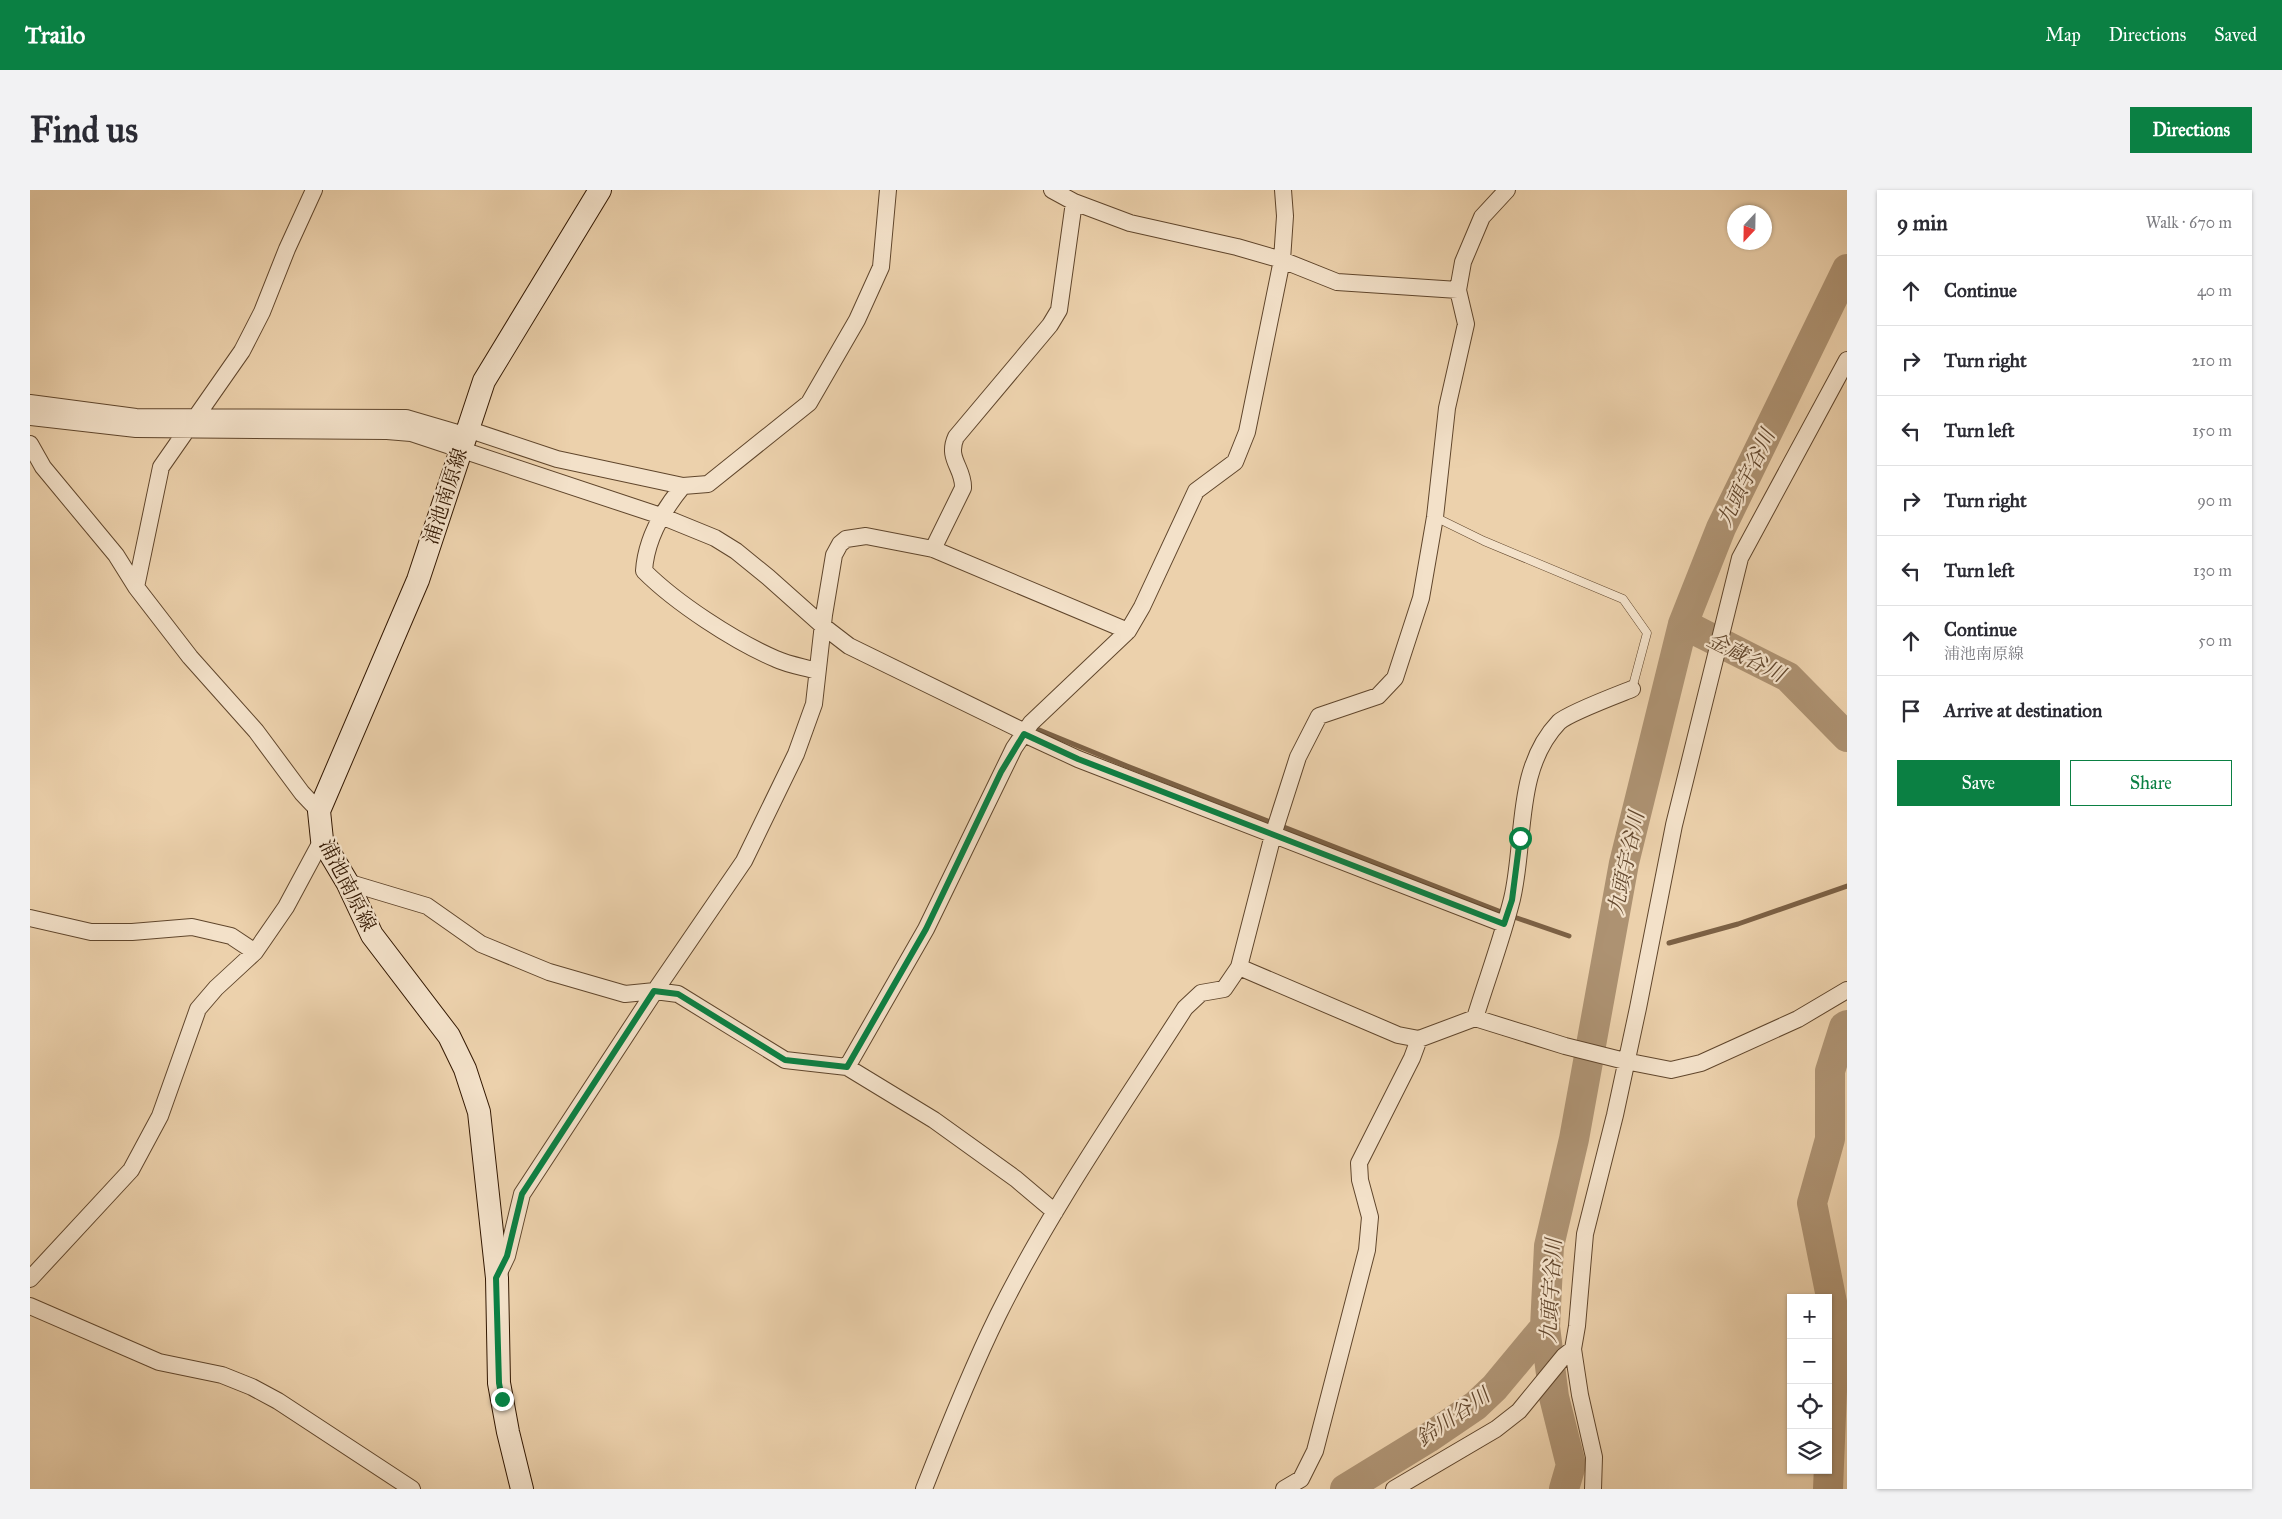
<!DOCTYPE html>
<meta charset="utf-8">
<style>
:root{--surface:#fff;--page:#f2f2f3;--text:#2b2b33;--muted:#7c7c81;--line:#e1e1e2;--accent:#0b8043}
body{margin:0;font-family:"IM FELL Great Primer","Noto Serif JP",serif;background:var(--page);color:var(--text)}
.controls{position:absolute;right:15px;bottom:15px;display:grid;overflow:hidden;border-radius:0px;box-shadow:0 1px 4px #0004}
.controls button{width:45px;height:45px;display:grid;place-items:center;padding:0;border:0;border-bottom:1px solid var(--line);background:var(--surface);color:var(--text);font:25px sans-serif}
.compass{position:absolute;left:1697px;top:15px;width:45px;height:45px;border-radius:50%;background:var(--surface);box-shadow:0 1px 4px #0004;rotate:202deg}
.stop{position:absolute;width:15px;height:15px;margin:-11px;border:4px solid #0b8043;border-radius:50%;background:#fff}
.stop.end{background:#0b8043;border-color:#fff;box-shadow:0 1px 5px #0008}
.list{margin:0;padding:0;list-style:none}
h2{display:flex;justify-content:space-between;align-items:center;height:65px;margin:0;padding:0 20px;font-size:21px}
h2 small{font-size:16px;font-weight:400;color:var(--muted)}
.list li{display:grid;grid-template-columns:32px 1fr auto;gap:15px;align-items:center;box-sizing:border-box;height:70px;padding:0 20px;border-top:1px solid var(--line)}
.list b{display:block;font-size:19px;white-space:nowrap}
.list p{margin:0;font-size:16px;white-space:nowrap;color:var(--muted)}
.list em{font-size:16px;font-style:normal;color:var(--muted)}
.actions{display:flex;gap:10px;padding:15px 20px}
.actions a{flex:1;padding:11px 0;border:1px solid var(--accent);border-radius:0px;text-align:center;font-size:18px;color:var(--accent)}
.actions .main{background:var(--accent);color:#fff}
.icon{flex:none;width:28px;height:28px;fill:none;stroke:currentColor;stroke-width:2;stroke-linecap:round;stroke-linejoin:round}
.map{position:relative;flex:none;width:1817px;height:1299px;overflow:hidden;border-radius:0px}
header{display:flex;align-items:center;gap:30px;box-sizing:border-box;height:70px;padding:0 25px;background:var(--accent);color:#fff}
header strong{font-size:24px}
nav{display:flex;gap:28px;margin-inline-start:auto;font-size:18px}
.intro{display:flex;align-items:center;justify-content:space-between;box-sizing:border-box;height:120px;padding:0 30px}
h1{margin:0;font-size:35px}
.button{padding:12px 22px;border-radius:0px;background:var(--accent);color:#fff;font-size:18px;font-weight:700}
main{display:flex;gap:30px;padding:0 30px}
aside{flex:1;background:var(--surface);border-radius:0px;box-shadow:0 1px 4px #0004}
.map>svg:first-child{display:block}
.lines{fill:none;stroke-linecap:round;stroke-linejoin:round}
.stream{stroke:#7c6145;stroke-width:5}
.river{stroke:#ad9272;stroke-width:30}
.lane-casing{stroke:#60462c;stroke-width:9}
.street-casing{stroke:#60462c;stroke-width:18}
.secondary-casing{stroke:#321701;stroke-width:24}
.lane{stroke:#f3e1c9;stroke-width:8}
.street{stroke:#f3e1c9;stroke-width:16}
.secondary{stroke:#f3e1c9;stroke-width:22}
.route{stroke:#0b8043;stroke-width:6}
.labels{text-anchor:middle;stroke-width:4.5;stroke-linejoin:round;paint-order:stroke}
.street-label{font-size:20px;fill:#321701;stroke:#f3e1c9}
.water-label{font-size:21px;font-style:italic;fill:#63482e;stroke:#f3e1c9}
</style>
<header>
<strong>Trailo</strong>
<nav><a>Map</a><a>Directions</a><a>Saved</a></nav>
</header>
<div class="intro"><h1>Find us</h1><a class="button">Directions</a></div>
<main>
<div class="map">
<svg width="1817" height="1299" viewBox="0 0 1817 1299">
<rect width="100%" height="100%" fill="#ecd1ac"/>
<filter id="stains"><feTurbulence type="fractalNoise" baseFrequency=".004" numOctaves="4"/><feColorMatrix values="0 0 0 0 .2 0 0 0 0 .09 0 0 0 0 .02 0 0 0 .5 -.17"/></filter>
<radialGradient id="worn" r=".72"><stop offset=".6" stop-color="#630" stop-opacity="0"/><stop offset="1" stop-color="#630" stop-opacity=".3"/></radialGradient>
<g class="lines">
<path class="stream" d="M 1002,537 L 1097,576 L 1484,727 L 1539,746
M 1639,753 L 1708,734 L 1817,696"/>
<path class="river" d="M 1653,434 L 1758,487 L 1817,547
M 1315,1299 L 1398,1248 L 1445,1216 L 1465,1197 L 1515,1137
M 1534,1299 L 1541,1275 L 1524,1207 L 1515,1137 L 1519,1056 L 1544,949 L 1594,673 L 1653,434 L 1691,338 L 1817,79
M 1798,1299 L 1805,1127 L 1782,1013 L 1800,949 L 1800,881 L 1814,837 L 1817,835"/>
<g class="lane-casing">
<path id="lane" d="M 1405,327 L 1454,351 L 1593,409 L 1617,443 L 1602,499"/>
</g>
<g class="street-casing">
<path id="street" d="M 1022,0 L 1044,12 L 1100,33 L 1207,57 L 1252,70 L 1307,92 L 1428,100
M 0,213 L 106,227 L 376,228 L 434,245
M 0,227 L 106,239 L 357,241 L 381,243 L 631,326 L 685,348 L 706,361 L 738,387 L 793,436 L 819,456 L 995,542
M 437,239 L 527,269 L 653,296 L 678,294 L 779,213 L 827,130 L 851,77 L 858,0
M 0,254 L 13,277 L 86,365 L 106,397 L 160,467 L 226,541 L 272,603 L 289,621
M 653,296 C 633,320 616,349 614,381 C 646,413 704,451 746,469 C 759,475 774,477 787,481
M 903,359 L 933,298 C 934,278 916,269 926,247 L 1020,135 L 1029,120 L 1044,12
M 106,397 L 131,277 L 212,161 L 232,122 L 257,59 L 284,0
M 994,544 L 1048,569 L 1474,734
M 317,692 L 397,716 L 451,754 L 519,782 L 595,804 L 625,801 L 648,804 L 755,870 L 817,877 L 904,930 L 986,989 L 1025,1022
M 0,728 L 61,742 L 102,742 L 162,737 L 201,746 L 225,762
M 1209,777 L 1368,845 L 1389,849 L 1445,828 L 1535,856 L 1595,871 L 1641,880 L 1671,873 L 1768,829 L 1817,800
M 1445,828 C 1457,789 1472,749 1482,709 C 1496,650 1484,579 1529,532 C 1539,523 1587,505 1602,499
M 817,877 L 896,739 L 984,558 L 1001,533 L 1098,441 L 1112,417 L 1166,301 L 1205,272 L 1217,242 L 1252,70 L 1255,26 L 1253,0
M 467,1087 L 477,1066 L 492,1004 L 625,801 L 714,671 L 766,564 L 784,514 L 794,425 L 804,365 L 810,354 L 816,349 L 836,346 L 903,359 L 1098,441
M 0,1089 L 101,980 L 130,926 L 168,819 L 186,798 L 225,762 L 256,717 L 292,650
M 0,1116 L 129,1172 L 192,1185 L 222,1197 L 248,1211 L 382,1299
M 894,1299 C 917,1240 940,1182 968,1125 C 1021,1018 1091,918 1155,818 L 1171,803 L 1194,799 L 1209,777 L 1243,645 L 1268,567 L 1289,526 L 1348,506 L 1365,488 L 1391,408 L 1405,327 L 1417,218 L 1436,134 L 1428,100 L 1433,72 L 1452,27 L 1477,0
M 1254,1299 L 1271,1289 L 1285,1261 L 1337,1060 L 1340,1027 L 1330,990 L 1329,973 L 1382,868 L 1389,849
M 1364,1299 L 1466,1239 L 1489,1221 L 1534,1166 L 1543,1159
M 1563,1299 L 1564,1267 L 1550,1205 L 1543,1159 L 1547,1136 L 1555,1044 L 1585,925 L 1608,818 L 1644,635 L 1710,368 L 1817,170"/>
</g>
<g class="secondary-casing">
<path id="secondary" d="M 492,1299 L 478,1242 L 469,1193 L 467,1088 L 449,922 L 435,879 L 419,846 L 342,745 L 317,692 L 292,650 L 289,621 L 388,390 L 454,191 L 570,0"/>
</g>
<use href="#lane" class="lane"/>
<use href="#street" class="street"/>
<use href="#secondary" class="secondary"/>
</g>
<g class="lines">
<path class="route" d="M 472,1209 L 469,1193 L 466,1088 L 477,1066 L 492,1004 L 624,801 L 648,804 L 755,870 L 817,877 L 896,739 L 971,582 L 994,544 L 1048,569 L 1474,734 L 1482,710 L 1490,648"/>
</g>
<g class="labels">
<g class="street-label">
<text transform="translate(415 306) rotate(-72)" y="7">浦池南原線</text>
<text transform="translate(318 695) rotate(63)" y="7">浦池南原線</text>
</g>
<g class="water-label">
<text transform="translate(1716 288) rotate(-64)" y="7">九頭宇谷川</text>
<text transform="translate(1716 467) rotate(27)" y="7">金蔵谷川</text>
<text transform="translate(1596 673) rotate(-78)" y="7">九頭宇谷川</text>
<text transform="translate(1521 1101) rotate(-87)" y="7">九頭宇谷川</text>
<text transform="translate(1423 1227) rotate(-35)" y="7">鈴川谷川</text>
</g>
</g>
<rect width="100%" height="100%" filter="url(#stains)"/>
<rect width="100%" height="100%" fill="url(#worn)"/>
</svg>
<div class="controls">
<button>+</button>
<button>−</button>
<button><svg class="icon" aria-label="locate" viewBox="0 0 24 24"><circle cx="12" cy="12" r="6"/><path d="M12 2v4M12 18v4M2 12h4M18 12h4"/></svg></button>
<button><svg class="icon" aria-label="layers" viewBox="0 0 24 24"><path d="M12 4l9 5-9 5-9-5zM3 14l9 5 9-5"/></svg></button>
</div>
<svg class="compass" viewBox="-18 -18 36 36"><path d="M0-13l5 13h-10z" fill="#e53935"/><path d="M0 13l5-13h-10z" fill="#7c7c81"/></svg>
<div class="stop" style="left:1490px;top:648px"></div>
<div class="stop end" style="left:472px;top:1209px"></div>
</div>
<aside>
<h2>9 min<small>Walk · 670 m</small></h2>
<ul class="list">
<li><svg class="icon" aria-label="ahead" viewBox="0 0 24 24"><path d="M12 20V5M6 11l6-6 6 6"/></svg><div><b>Continue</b></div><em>40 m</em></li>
<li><svg class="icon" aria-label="right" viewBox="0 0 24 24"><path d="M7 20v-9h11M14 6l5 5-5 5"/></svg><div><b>Turn right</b></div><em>210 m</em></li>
<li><svg class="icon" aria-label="left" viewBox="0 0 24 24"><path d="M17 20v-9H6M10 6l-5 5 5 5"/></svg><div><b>Turn left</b></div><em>150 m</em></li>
<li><svg class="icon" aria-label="right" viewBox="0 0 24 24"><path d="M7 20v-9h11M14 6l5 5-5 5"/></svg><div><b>Turn right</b></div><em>90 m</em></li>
<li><svg class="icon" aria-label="left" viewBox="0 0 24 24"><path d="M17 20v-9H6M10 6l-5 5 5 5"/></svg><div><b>Turn left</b></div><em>130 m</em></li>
<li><svg class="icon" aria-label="ahead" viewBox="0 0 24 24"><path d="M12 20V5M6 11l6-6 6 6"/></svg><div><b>Continue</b><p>浦池南原線</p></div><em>50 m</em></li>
<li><svg class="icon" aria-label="arrive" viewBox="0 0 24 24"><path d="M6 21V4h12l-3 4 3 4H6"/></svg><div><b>Arrive at destination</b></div></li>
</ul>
<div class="actions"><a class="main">Save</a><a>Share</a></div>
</aside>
</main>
